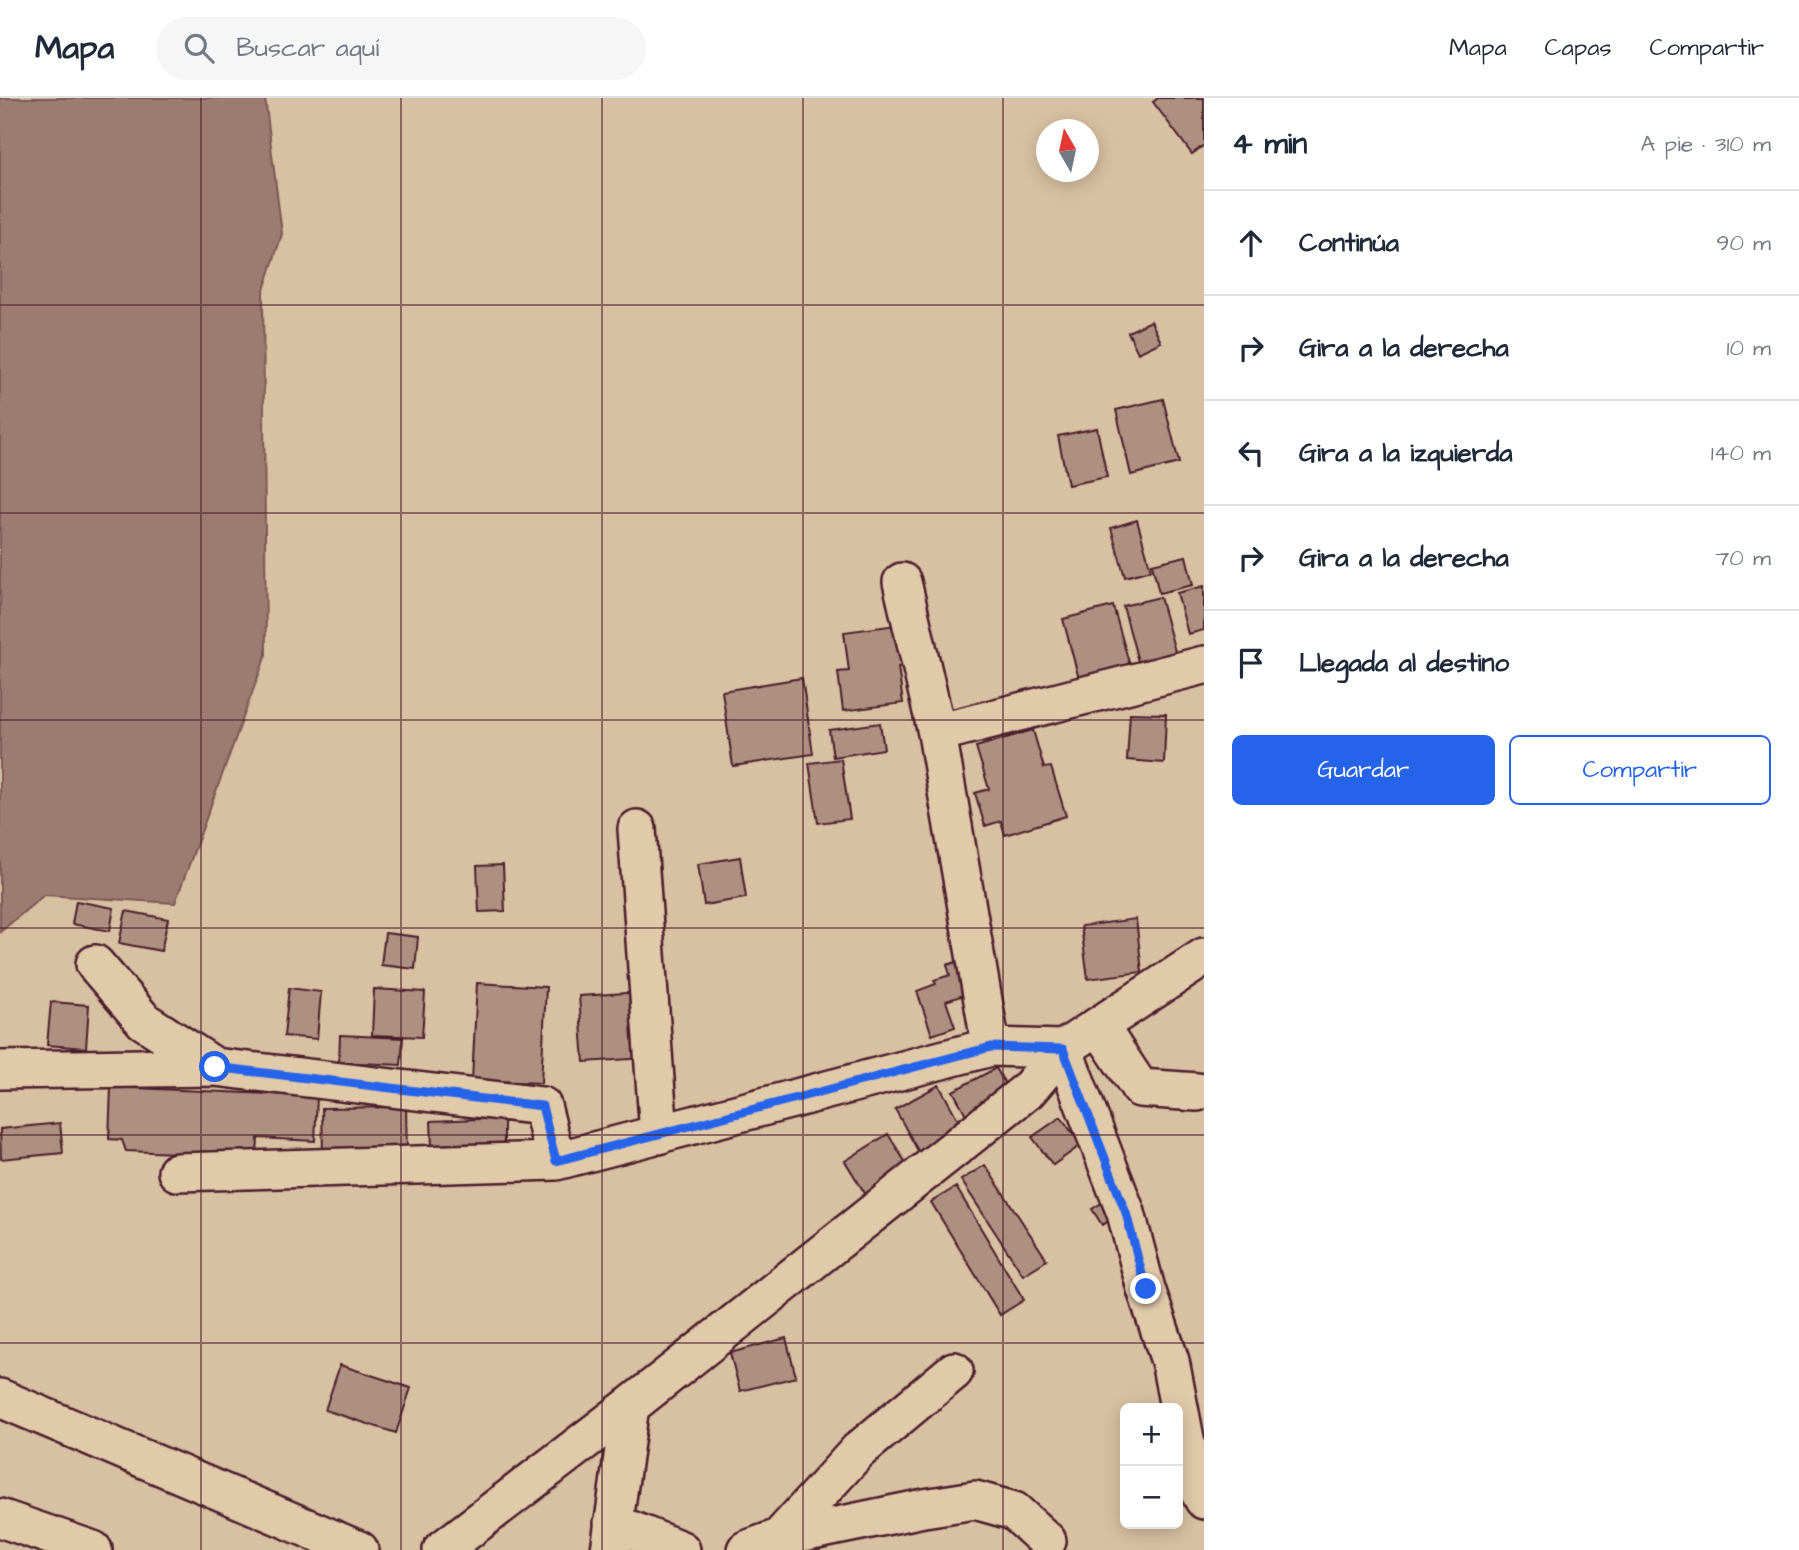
<!DOCTYPE html>
<html lang="es">
<meta charset="utf-8">
<style>
:root{--surface:#fff;--page:#f6f6f7;--text:#1f2937;--muted:#747a83;--line:#e0e1e3;--accent:#2563eb}
body{margin:0;font-family:"Architects Daughter",sans-serif;background:var(--page);color:var(--text)}
.controls{position:absolute;right:21px;bottom:21px;display:grid;overflow:hidden;border-radius:10px;box-shadow:0 4px 18px #0003}
.controls button{width:63px;height:63px;display:grid;place-items:center;padding:0;border:0;border-bottom:2px solid var(--line);background:var(--surface);color:var(--text);font:35px sans-serif}
.compass{position:absolute;left:1036px;top:21px;width:63px;height:63px;border-radius:50%;background:var(--surface);box-shadow:0 4px 18px #0003;rotate:351deg}
.stop{position:absolute;width:21px;height:21px;margin:-16px;border:5px solid #2563eb;border-radius:50%;background:#fff}
.stop.end{background:#2563eb;border-color:#fff;box-shadow:0 2px 7px #0008}
.list{margin:0;padding:0;list-style:none}
h2{display:flex;justify-content:space-between;align-items:center;height:91px;margin:0;padding:0 28px;font-size:30px}
h2 small{font-size:23px;font-weight:400;color:var(--muted)}
.list li{display:grid;grid-template-columns:46px 1fr auto;gap:21px;align-items:center;box-sizing:border-box;height:105px;padding:0 28px;border-top:2px solid var(--line)}
.list b{display:block;font-size:26px;white-space:nowrap}
.list em{font-size:23px;font-style:normal;color:var(--muted)}
.actions{display:flex;gap:14px;padding:21px 28px}
.actions a{flex:1;padding:16px 0;border:2px solid var(--accent);border-radius:10px;text-align:center;font-size:24px;color:var(--accent)}
.actions .main{background:var(--accent);color:#fff}
.icon{flex:none;width:38px;height:38px;fill:none;stroke:currentColor;stroke-width:2;stroke-linecap:round;stroke-linejoin:round}
.map{position:relative;flex:none;width:1204px;height:1452px;overflow:hidden}
header{display:flex;align-items:center;gap:42px;box-sizing:border-box;height:98px;padding:0 35px;background:var(--surface);border-bottom:2px solid var(--line)}
header strong{font-size:33px}
nav{display:flex;gap:38px;margin-inline-start:auto;font-size:24px}
.search{width:490px;height:63px;background:var(--page);display:flex;align-items:center;gap:18px;box-sizing:border-box;padding:0 24px;border-radius:38px;color:var(--muted);font-size:26px}
main{display:flex}
aside{flex:1;background:var(--surface)}
.map>svg:first-child{display:block}
.water{fill:#9c7c70;stroke:#7b5754;stroke-width:2}
.building{fill:#ae9080;stroke:#4a1f2b;stroke-width:2}
.lines{fill:none;stroke-linecap:round;stroke-linejoin:round}
.minor-casing{stroke:#4a1f2b;stroke-width:42}
.minor{stroke:#e1caaa;stroke-width:37}
.route{stroke:#2563eb;stroke-width:9}
.grid{fill:none;stroke:#4a1f2b;stroke-width:2;stroke-opacity:0.55}
</style>
<header>
<strong>Mapa</strong>
<div class="search"><svg class="icon" aria-label="search" viewBox="0 0 24 24"><circle cx="10" cy="10" r="6"/><path d="M15 15l6 6"/></svg>Buscar aquí</div>
<nav><a>Mapa</a><a>Capas</a><a>Compartir</a></nav>
</header>
<main>
<div class="map">
<svg width="1204" height="1452" viewBox="0 0 1204 1452">
<rect width="100%" height="100%" fill="#d8c0a2"/>
<filter id="ink" filterUnits="userSpaceOnUse"><feTurbulence type="fractalNoise" baseFrequency=".0143" numOctaves="2"/><feDisplacementMap in="SourceGraphic" scale="14" xChannelSelector="R" yChannelSelector="G"/><feConvolveMatrix kernelMatrix="1 2 1 2 8 2 1 2 1" color-interpolation-filters="sRGB"/></filter>
<g filter="url(#ink)">
<path class="water" d="M 0,0 L 265,0 L 282,136 L 263,195 L 266,557 L 175,805 L 44,797 L 0,834 Z"/>
<path class="building" d="M 1158,0 L 1204,0 L 1204,47 L 1192,56 L 1153,4 Z
M 1151,223 L 1161,244 L 1138,255 L 1128,234 Z
M 1163,301 L 1179,365 L 1131,377 L 1116,312 Z
M 1097,330 L 1107,379 L 1068,387 L 1058,338 Z
M 1137,422 L 1151,472 L 1125,479 L 1111,430 Z
M 1186,458 L 1193,487 L 1159,495 L 1152,466 Z
M 1204,488 L 1204,532 L 1188,536 L 1177,495 Z
M 1160,499 L 1176,557 L 1139,567 L 1123,508 Z
M 1113,508 L 1130,568 L 1079,581 L 1063,521 Z
M 904,526 L 909,567 L 898,569 L 903,605 L 843,613 L 838,574 L 849,573 L 844,534 Z
M 802,580 L 813,656 L 733,668 L 722,593 Z
M 1130,615 L 1166,616 L 1164,665 L 1127,662 Z
M 880,625 L 884,651 L 833,659 L 829,632 Z
M 1033,632 L 1044,670 L 1051,669 L 1066,718 L 1005,737 L 1001,723 L 985,728 L 975,695 L 989,691 L 976,649 Z
M 841,661 L 850,721 L 818,725 L 809,665 Z
M 740,759 L 746,800 L 704,807 L 698,766 Z
M 503,767 L 505,813 L 479,814 L 477,768 Z
M 76,803 L 114,810 L 110,833 L 72,826 Z
M 126,813 L 168,821 L 161,853 L 119,845 Z
M 1136,821 L 1142,874 L 1088,881 L 1081,828 Z
M 385,835 L 418,839 L 415,871 L 381,867 Z
M 959,863 L 969,895 L 946,903 L 955,929 L 932,937 L 917,893 L 936,886 L 934,882 L 950,877 L 947,867 Z
M 477,885 L 546,889 L 541,985 L 472,982 Z
M 289,890 L 321,894 L 317,941 L 284,938 Z
M 374,891 L 425,894 L 422,939 L 372,937 Z
M 642,894 L 646,960 L 584,964 L 579,898 Z
M 51,904 L 89,907 L 86,950 L 47,947 Z
M 340,937 L 403,940 L 401,967 L 339,964 Z
M 996,970 L 1012,998 L 969,1022 L 953,993 Z
M 939,987 L 967,1038 L 923,1062 L 895,1011 Z
M 111,989 L 317,998 L 315,1043 L 258,1040 L 257,1058 L 126,1053 L 122,1042 L 109,1041 Z
M 406,1009 L 407,1056 L 323,1057 L 322,1010 Z
M 1061,1019 L 1081,1047 L 1053,1067 L 1032,1039 Z
M 504,1020 L 504,1048 L 432,1050 L 431,1023 Z
M 60,1025 L 63,1055 L 1,1061 L 0,1031 Z
M 888,1036 L 909,1070 L 866,1097 L 845,1063 Z
M 985,1067 L 1047,1162 L 1023,1177 L 961,1082 Z
M 956,1089 L 1024,1202 L 1000,1217 L 931,1104 Z
M 1111,1099 L 1122,1116 L 1102,1127 L 1092,1111 Z
M 786,1240 L 796,1279 L 740,1293 L 730,1255 Z
M 340,1267 L 411,1290 L 396,1335 L 325,1312 Z"/>
<g class="lines">
<g class="minor-casing">
<path id="minor" d="M 902,484 L 937,635 L 991,949
M 937,635 L 1204,567
M 637,731 L 659,1037
M 95,866 L 144,923 L 215,969
M 1099,928 L 1140,990 L 1197,994
M 0,972 L 215,969 L 542,1008 L 556,1063
M 177,1074 L 556,1063 L 991,949 L 1063,951 L 1126,1115 L 1146,1191 L 1170,1263 L 1193,1382 L 1204,1402
M 0,1300 L 359,1452
M 0,1420 L 93,1452
M 613,1425 L 681,1452
M 779,1440 L 858,1353 L 954,1273
M 442,1452 L 630,1308 L 1028,992 L 1063,951 L 1204,859
M 610,1452 L 630,1308
M 746,1452 L 779,1440 L 924,1410 L 975,1402 L 1014,1413 L 1047,1443"/>
</g>
<use href="#minor" class="minor"/>
</g>
</g>
<g class="lines" filter="url(#ink)">
<path class="route" d="M 215,969 L 542,1008 L 556,1063 L 991,949 L 1063,951 L 1126,1115 L 1146,1191"/>
</g>
<path class="grid" d="M 201,0 L 201,1452M 401,0 L 401,1452M 602,0 L 602,1452M 803,0 L 803,1452M 1003,0 L 1003,1452M 0,207 L 1204,207M 0,415 L 1204,415M 0,622 L 1204,622M 0,830 L 1204,830M 0,1037 L 1204,1037M 0,1245 L 1204,1245"/>
</svg>
<div class="controls">
<button>+</button>
<button>−</button>
</div>
<svg class="compass" viewBox="-18 -18 36 36"><path d="M0-13l5 13h-10z" fill="#e53935"/><path d="M0 13l5-13h-10z" fill="#747a83"/></svg>
<div class="stop" style="left:215px;top:969px"></div>
<div class="stop end" style="left:1146px;top:1191px"></div>
</div>
<aside>
<h2>4 min<small>A pie · 310 m</small></h2>
<ul class="list">
<li><svg class="icon" aria-label="ahead" viewBox="0 0 24 24"><path d="M12 20V5M6 11l6-6 6 6"/></svg><div><b>Continúa</b></div><em>90 m</em></li>
<li><svg class="icon" aria-label="right" viewBox="0 0 24 24"><path d="M7 20v-9h11M14 6l5 5-5 5"/></svg><div><b>Gira a la derecha</b></div><em>10 m</em></li>
<li><svg class="icon" aria-label="left" viewBox="0 0 24 24"><path d="M17 20v-9H6M10 6l-5 5 5 5"/></svg><div><b>Gira a la izquierda</b></div><em>140 m</em></li>
<li><svg class="icon" aria-label="right" viewBox="0 0 24 24"><path d="M7 20v-9h11M14 6l5 5-5 5"/></svg><div><b>Gira a la derecha</b></div><em>70 m</em></li>
<li><svg class="icon" aria-label="arrive" viewBox="0 0 24 24"><path d="M6 21V4h12l-3 4 3 4H6"/></svg><div><b>Llegada al destino</b></div></li>
</ul>
<div class="actions"><a class="main">Guardar</a><a>Compartir</a></div>
</aside>
</main>
